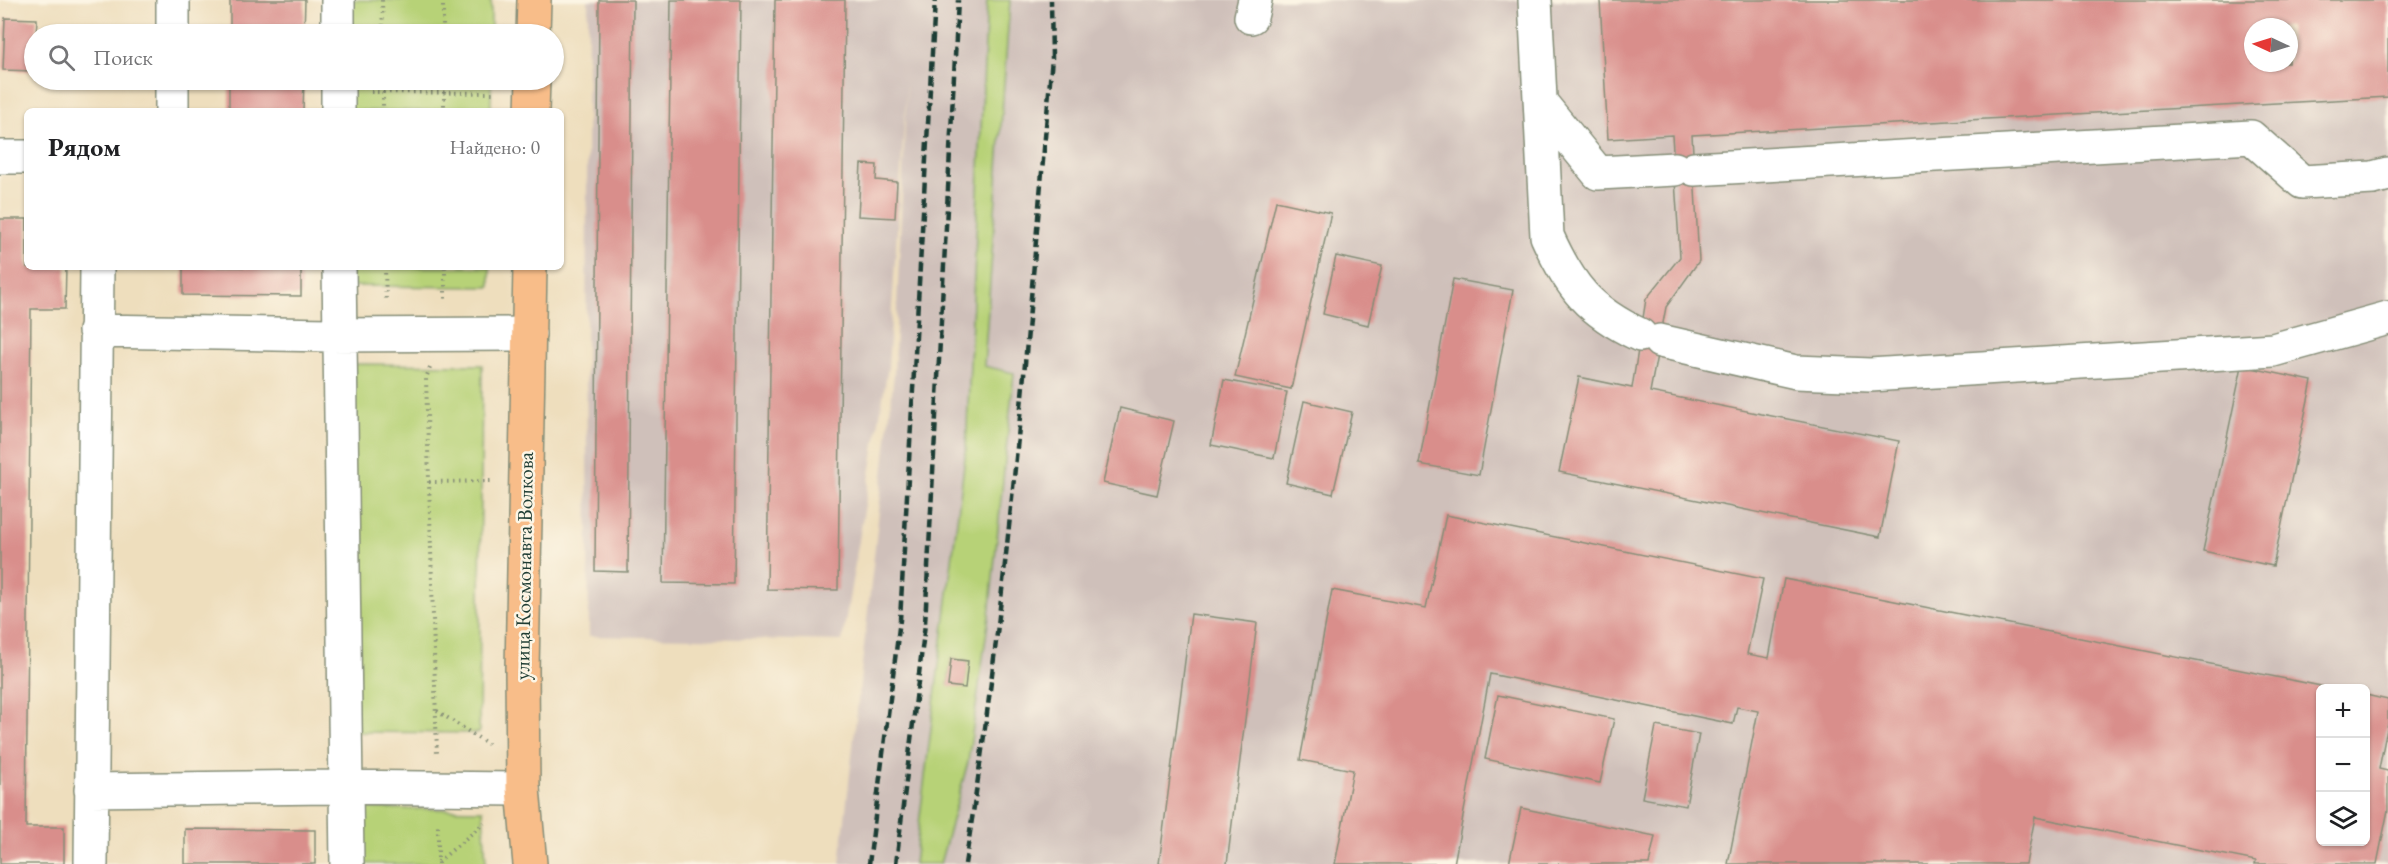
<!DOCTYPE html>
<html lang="ru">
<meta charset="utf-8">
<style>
:root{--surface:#fff;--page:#f2f2f2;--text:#202124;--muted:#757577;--line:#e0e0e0}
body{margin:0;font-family:"EB Garamond",serif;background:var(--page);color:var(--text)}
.controls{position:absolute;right:18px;bottom:18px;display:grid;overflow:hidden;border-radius:9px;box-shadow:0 2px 4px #0004}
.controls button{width:54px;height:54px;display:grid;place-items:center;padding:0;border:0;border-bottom:2px solid var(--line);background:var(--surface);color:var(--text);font:30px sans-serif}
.compass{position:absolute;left:2244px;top:18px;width:54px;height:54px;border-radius:50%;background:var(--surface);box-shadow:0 2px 4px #0004;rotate:274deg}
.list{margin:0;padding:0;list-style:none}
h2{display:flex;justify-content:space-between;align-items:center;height:78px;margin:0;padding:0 24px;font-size:26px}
h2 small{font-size:20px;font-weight:400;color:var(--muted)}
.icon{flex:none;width:33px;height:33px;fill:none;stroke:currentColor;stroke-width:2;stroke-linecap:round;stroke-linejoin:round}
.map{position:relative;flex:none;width:2388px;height:864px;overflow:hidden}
.search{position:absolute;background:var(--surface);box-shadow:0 2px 4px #0004;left:24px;top:24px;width:540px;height:66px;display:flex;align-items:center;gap:15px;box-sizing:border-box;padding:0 21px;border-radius:33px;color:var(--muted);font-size:22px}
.panel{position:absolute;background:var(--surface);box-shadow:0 2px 4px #0004;left:24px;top:108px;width:540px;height:162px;border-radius:9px}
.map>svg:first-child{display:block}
.industrial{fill:#cfc0ba;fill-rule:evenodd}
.green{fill:#b7d277;stroke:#6b8856;stroke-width:1.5;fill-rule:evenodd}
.building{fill:#d98e8b;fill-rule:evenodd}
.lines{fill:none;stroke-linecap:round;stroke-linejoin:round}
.minor-casing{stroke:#868e78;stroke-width:36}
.major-casing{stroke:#868e78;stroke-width:36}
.path{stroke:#868e78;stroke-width:4;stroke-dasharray:1.5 4.5;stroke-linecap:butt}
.minor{stroke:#fff;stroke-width:33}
.major{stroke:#f8bd89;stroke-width:33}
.rail{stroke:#1f3d34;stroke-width:4.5;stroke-dasharray:9 4.5;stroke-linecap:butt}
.labels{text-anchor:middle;stroke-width:5;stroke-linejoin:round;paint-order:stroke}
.street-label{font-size:21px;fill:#1f3d34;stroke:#fcf5e5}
</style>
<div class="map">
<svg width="2388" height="864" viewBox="0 0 2388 864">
<rect width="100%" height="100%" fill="#fcf5e5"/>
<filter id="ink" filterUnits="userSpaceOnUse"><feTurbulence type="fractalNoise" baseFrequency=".0167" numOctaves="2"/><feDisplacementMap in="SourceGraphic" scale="12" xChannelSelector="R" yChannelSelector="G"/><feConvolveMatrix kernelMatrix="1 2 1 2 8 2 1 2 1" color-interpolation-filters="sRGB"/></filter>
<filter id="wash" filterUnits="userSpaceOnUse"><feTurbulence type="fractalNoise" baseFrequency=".008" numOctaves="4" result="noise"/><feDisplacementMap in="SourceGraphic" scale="24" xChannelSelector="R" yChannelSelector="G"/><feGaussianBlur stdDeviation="1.35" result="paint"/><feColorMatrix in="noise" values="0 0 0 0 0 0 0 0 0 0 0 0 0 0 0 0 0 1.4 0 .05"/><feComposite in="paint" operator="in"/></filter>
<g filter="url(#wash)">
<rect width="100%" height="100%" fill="#eedebd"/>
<path class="industrial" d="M 588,0 L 2388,0 L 2388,864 L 840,864 L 894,375 L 907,80 L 888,367 L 842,641 L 589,636 L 586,366 ZM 2253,27 L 2289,27 L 2289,63 L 2253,63 ZM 2320,688 L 2366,688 L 2366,842 L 2320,842 Z"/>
<path class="green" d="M 345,0 L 491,0 L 491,34 L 345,34 Z
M 987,0 L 1010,0 L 984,366 L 1014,373 L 989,616 L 968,762 L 940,864 L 914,864 L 966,449 ZM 951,659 L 968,661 L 965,687 L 948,685 Z
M 345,80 L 491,80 L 491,111 L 345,111 Z
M 345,267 L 490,267 L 490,287 L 345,286 Z
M 351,364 L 482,365 L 479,733 L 348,732 Z
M 353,808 L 483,810 L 486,864 L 354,864 Z"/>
<g id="blocks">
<path class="building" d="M 230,0 L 305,0 L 304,34 L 230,34 Z
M 599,0 L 633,0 L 628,572 L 595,571 Z
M 671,0 L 741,0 L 734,584 L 663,583 Z
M 775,0 L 845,0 L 838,590 L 767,589 Z
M 1600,0 L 2388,0 L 2388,97 L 1692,135 L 1699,261 L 1666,307 L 1650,392 L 1899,441 L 1880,537 L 1559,472 L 1579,377 L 1632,388 L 1646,299 L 1680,257 L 1672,135 L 1608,139 ZM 2253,27 L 2289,27 L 2289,63 L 2253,63 Z
M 5,18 L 37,19 L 34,71 L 3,70 Z
M 229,80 L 304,80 L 303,111 L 229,111 Z
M 861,164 L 877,165 L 876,180 L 897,182 L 895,218 L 858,216 Z
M 1276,201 L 1331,213 L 1291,389 L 1235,377 Z
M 0,219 L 27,219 L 27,267 L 66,267 L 65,309 L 31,309 L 26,827 L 64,827 L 64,864 L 0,864 Z
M 1336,256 L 1382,266 L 1368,325 L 1323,314 Z
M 183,267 L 301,267 L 301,296 L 183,295 Z
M 1453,279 L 1513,290 L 1479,475 L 1419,464 Z
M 2242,366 L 2312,381 L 2273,566 L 2203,551 Z
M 1224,380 L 1287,392 L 1274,458 L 1211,445 Z
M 1304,401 L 1352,412 L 1333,494 L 1286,483 Z
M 1120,408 L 1174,421 L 1157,495 L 1103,483 Z
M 1446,515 L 1763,579 L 1747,654 L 1769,658 L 1784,579 L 2326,687 L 2320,688 L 2320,842 L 2366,842 L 2366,695 L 2388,700 L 2388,723 L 2379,769 L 2388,771 L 2388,810 L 2377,864 L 2255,864 L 2256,861 L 2035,817 L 2026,864 L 1728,864 L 1758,711 L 1737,707 L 1733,724 L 1490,674 L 1454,864 L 1335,864 L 1353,770 L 1300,760 L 1332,590 L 1426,608 Z
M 1191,614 L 1257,623 L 1227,864 L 1159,864 Z
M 951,659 L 968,661 L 965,688 L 948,686 Z
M 1498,695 L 1614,719 L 1600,783 L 1485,759 Z
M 1656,726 L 1699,734 L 1686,806 L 1642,798 Z
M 1521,808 L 1655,836 L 1649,864 L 1509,864 Z
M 185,829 L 315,830 L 315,864 L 185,864 Z"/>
</g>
</g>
<g filter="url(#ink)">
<use href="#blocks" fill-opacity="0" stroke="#868e78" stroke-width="1.5"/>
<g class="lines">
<g class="minor-casing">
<path id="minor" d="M 338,0 L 338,34
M 1535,0 L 1547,236 C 1570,287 1589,311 1640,335
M 1251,17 L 1255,0
M 173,34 L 173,0
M 338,80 L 338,111
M 1541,103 L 1598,173 L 1675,169
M 172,111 L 172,80
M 0,157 L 27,157
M 1694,169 L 2251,137 L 2302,182 L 2373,178 L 2388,174
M 339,267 L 347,864
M 95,331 L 329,335 L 529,334
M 1660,341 L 1796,372 L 1870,375 L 2273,350 L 2388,318
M 91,790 L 332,787 L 523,789
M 91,864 L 97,267"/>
</g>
<g class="major-casing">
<path id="major" d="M 533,34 L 534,0
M 532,111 L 533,80
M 530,267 L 522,670 L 523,789 L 530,864"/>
</g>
<path class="path" d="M 382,0 L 383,34
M 443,0 L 443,34
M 383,80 L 383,111
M 444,80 L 444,111
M 371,92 L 496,93
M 385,267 L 386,302
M 445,267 L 445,300
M 430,368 L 426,378 L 437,755
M 429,482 L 491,481
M 437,711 L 488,744
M 438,862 L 484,823
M 438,864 L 438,823"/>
<use href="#minor" class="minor"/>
<use href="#major" class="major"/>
<path class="rail" d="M 869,864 L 900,620 L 935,0
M 896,864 L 925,624 L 958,0
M 965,864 C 1008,597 1028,327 1052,58 L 1051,0"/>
</g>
</g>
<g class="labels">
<g class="street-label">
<text transform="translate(524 566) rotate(-89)" y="7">улица Космонавта Волкова</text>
</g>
</g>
</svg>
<div class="controls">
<button>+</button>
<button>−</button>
<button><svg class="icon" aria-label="layers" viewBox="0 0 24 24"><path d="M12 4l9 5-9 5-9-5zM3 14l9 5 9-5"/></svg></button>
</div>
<svg class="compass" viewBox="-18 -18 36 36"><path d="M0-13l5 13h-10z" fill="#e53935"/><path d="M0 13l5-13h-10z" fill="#757577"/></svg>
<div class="search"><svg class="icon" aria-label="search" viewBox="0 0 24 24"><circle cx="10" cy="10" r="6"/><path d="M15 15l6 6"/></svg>Поиск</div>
<section class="panel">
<h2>Рядом<small>Найдено: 0</small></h2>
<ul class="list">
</ul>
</section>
</div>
